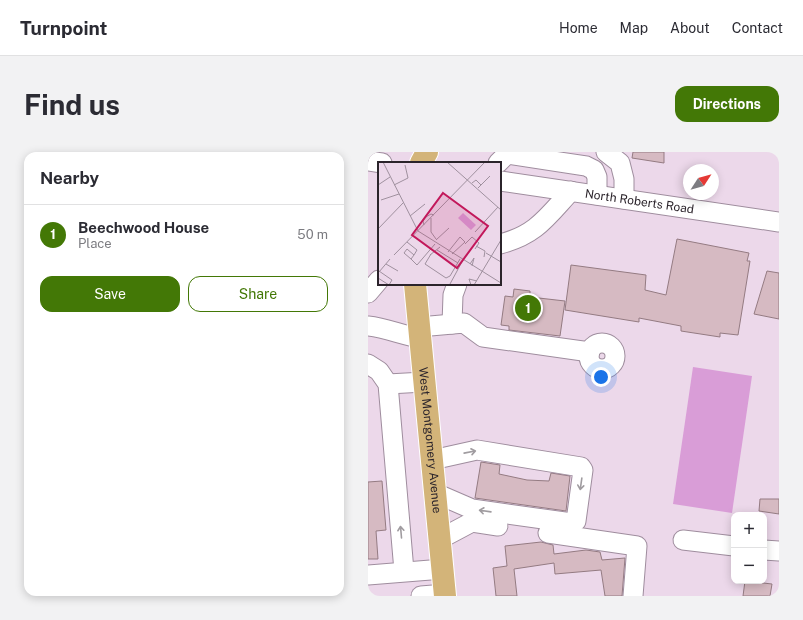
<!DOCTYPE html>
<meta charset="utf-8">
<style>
:root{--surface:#fff;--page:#f2f2f3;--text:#2b2b33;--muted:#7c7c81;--line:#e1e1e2;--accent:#437806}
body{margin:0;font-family:"Public Sans",sans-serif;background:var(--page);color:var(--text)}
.controls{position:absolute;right:12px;bottom:12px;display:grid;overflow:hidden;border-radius:8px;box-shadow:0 2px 10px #0003}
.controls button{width:36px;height:36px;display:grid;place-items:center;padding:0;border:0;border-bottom:1px solid var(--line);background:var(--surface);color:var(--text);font:20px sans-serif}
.compass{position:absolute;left:315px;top:12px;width:36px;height:36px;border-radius:50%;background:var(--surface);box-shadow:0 2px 10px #0003;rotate:54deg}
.you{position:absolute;left:233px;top:225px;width:14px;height:14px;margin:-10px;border:3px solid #fff;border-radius:50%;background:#1a73e8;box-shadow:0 0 0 6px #1a73e833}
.badge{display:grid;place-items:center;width:26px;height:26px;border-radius:50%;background:var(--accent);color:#fff;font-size:13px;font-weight:700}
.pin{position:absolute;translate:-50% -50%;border:2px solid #fff;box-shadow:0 1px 4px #0006}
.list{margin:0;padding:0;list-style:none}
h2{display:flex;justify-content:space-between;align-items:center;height:52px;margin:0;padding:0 16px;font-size:17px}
h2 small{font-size:13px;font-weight:400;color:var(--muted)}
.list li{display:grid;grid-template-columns:26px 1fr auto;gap:12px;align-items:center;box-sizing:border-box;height:60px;padding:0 16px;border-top:1px solid var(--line)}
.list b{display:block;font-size:15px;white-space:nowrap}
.list p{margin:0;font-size:13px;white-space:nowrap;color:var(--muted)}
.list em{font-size:13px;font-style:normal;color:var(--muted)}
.actions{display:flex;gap:8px;padding:12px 16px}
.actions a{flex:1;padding:9px 0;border:1px solid var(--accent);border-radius:12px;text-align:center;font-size:14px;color:var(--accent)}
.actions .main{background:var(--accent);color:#fff}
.map{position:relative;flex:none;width:411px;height:444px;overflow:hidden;border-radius:12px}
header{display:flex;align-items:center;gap:24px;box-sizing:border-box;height:56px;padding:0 20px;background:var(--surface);border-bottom:1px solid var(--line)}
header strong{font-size:19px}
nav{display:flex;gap:22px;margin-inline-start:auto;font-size:14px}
.intro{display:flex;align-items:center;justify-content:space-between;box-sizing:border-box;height:96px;padding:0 24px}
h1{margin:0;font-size:28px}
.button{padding:10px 18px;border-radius:12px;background:var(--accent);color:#fff;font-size:14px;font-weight:700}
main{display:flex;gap:24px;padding:0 24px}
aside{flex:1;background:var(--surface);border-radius:12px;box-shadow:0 2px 10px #0003}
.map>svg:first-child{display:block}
.green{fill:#d99dd7}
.building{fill:#d6bac2;stroke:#947b82}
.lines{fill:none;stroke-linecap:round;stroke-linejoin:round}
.minor-casing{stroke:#9f8d9e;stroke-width:21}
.major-casing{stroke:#fff;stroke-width:24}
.minor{stroke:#fff;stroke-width:19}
.major{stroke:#d3b479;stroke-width:22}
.oneway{stroke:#a09ca0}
.labels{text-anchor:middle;stroke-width:3.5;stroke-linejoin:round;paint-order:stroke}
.street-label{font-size:12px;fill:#2b242b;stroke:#fff}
.inset-road{fill:none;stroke:#9f909e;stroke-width:1}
.view{fill:#c2185b;fill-opacity:0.15;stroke:#c2185b;stroke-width:2}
.inset-edge{fill:none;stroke:#2b242b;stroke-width:2}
</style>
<header>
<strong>Turnpoint</strong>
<nav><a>Home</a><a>Map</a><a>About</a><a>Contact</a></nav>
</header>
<div class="intro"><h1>Find us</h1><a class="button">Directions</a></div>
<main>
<aside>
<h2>Nearby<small></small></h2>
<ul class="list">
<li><span class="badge">1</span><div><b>Beechwood House</b><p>Place</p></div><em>50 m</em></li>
</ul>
<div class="actions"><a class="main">Save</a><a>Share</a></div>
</aside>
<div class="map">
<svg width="411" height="444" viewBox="0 0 411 444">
<rect width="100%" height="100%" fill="#ecd8ea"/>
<path class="green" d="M 325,215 L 384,224 L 364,361 L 305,352 Z"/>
<path class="building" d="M 265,0 L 296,0 L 296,11 L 264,6 Z
M 309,87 L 381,101 L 379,109 L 382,109 L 370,183 L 352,181 L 352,185 L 313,179 L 313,174 L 271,166 L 271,170 L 197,158 L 203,113 L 278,123 L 277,138 L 298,143 Z
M 399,119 L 411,121 L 411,167 L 386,162 Z
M 146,137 L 162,139 L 162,145 L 197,149 L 192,184 L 141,178 L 141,174 L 133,173 L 137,144 L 145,145 Z
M 113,310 L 132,313 L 131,322 L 159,328 L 181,329 L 183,321 L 202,324 L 198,359 L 107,346 Z
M 14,329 L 18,378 L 8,379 L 10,407 L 0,407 L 0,330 Z
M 392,347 L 411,347 L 411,362 L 391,359 Z
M 173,390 L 185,393 L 186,402 L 218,398 L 232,400 L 234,408 L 257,406 L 254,444 L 237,444 L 233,418 L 187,422 L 186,411 L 146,417 L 149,444 L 128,444 L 125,416 L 139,414 L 137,394 Z
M 377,429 L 404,432 L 402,444 L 375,444 Z"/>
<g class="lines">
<g class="minor-casing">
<g id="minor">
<path d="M 238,0 L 252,11 L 256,27 L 256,47"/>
<path d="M 0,9 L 14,11"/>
<path d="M 130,11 L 139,2 L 218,14 L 226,18 L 229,25 L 229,43"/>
<path id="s1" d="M 132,29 L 411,70"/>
<path d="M 132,92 C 168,83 179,65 203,39"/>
<path d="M 0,141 L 11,128"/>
<path d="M 84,172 L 85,143 L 89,132"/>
<path d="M 0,174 C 18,176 34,183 52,186"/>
<path d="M 51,175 L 96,171 L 115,185 L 222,200"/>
<circle cx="234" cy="204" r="13"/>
<path d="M 0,212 L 11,219 L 20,232 L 36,419"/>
<path d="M 20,232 L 56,230"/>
<path d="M 64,308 L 109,298 L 213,315 L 215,318 L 208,369 L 204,371 L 104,357 L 67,341"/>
<path d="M 180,381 L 269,394 L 265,444"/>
<path d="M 72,387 L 104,370 L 130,374"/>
<path d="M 315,388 L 366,394"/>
<path d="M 396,398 L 411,399"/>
<path d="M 0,423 L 75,417"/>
<path d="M 53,444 L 77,442"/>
</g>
</g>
<g class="major-casing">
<g id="major">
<path d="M 53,11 L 59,0"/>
<path id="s2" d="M 47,132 L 77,444"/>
</g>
</g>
<use href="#minor" class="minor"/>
<use href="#major" class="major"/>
</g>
<defs><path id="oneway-shaft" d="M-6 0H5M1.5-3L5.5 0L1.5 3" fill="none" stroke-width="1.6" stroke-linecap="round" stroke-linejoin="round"/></defs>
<g class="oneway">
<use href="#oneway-shaft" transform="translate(102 300) rotate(-11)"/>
<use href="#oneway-shaft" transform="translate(213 332) rotate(98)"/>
<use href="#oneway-shaft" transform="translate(117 359) rotate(-172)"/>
<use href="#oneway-shaft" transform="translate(33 380) rotate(-95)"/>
</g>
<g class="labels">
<g class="street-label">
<text dy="4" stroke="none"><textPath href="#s1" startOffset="141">North Roberts Road</textPath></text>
<text dy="4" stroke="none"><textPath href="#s2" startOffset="157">West Montgomery Avenue</textPath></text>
</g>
</g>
<g transform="translate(10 10)">
<rect width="123" height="123" fill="#ecd8ea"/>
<path d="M 85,51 L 98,63 L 93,68 L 80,56 Z" fill="#d99dd7"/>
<path class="inset-road" d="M 5,0 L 40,69 L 123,121M 69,0 L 123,48M 94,21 L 98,18 L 103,23M 0,23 L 12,15M 16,23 L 30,16 L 27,3M 100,26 L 112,14M 3,38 L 21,32M 32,54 L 47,42M 53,56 L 53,70 L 58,77M 46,63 L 45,59 L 48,55 L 53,52 L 56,53M 0,67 L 25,41M 97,70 L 120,45M 58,78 L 71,66M 29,80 L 39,88 L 36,93M 87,82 L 94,75 L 101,81 L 97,87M 98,84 L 107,89 L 106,95M 59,88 L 80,101M 70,90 L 82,75 L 87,80 L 74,92M 108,91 L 123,100M 53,92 L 47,102 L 68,116 L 72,114 L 82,97M 16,93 L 107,0M 52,93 L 62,85M 33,97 L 36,93 L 29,87 L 26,91 L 33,97 L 39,103 L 57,82M 8,102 L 20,109M 92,102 L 96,96 L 94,104M 1,109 L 14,118 L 11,123M 1,110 L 12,97M 0,116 L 11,123M 72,122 L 85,98M 93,123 L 91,117 L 99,119M 96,123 L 123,78"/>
<path class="view" d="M 65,31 L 110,64 L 79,106 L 34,73 Z"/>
<rect width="123" height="123" class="inset-edge"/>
</g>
</svg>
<div class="controls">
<button>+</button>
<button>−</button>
</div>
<svg class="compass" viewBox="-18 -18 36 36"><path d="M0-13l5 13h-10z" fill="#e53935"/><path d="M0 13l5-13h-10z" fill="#7c7c81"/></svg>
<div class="you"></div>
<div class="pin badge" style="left:160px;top:156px">1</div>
</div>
</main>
